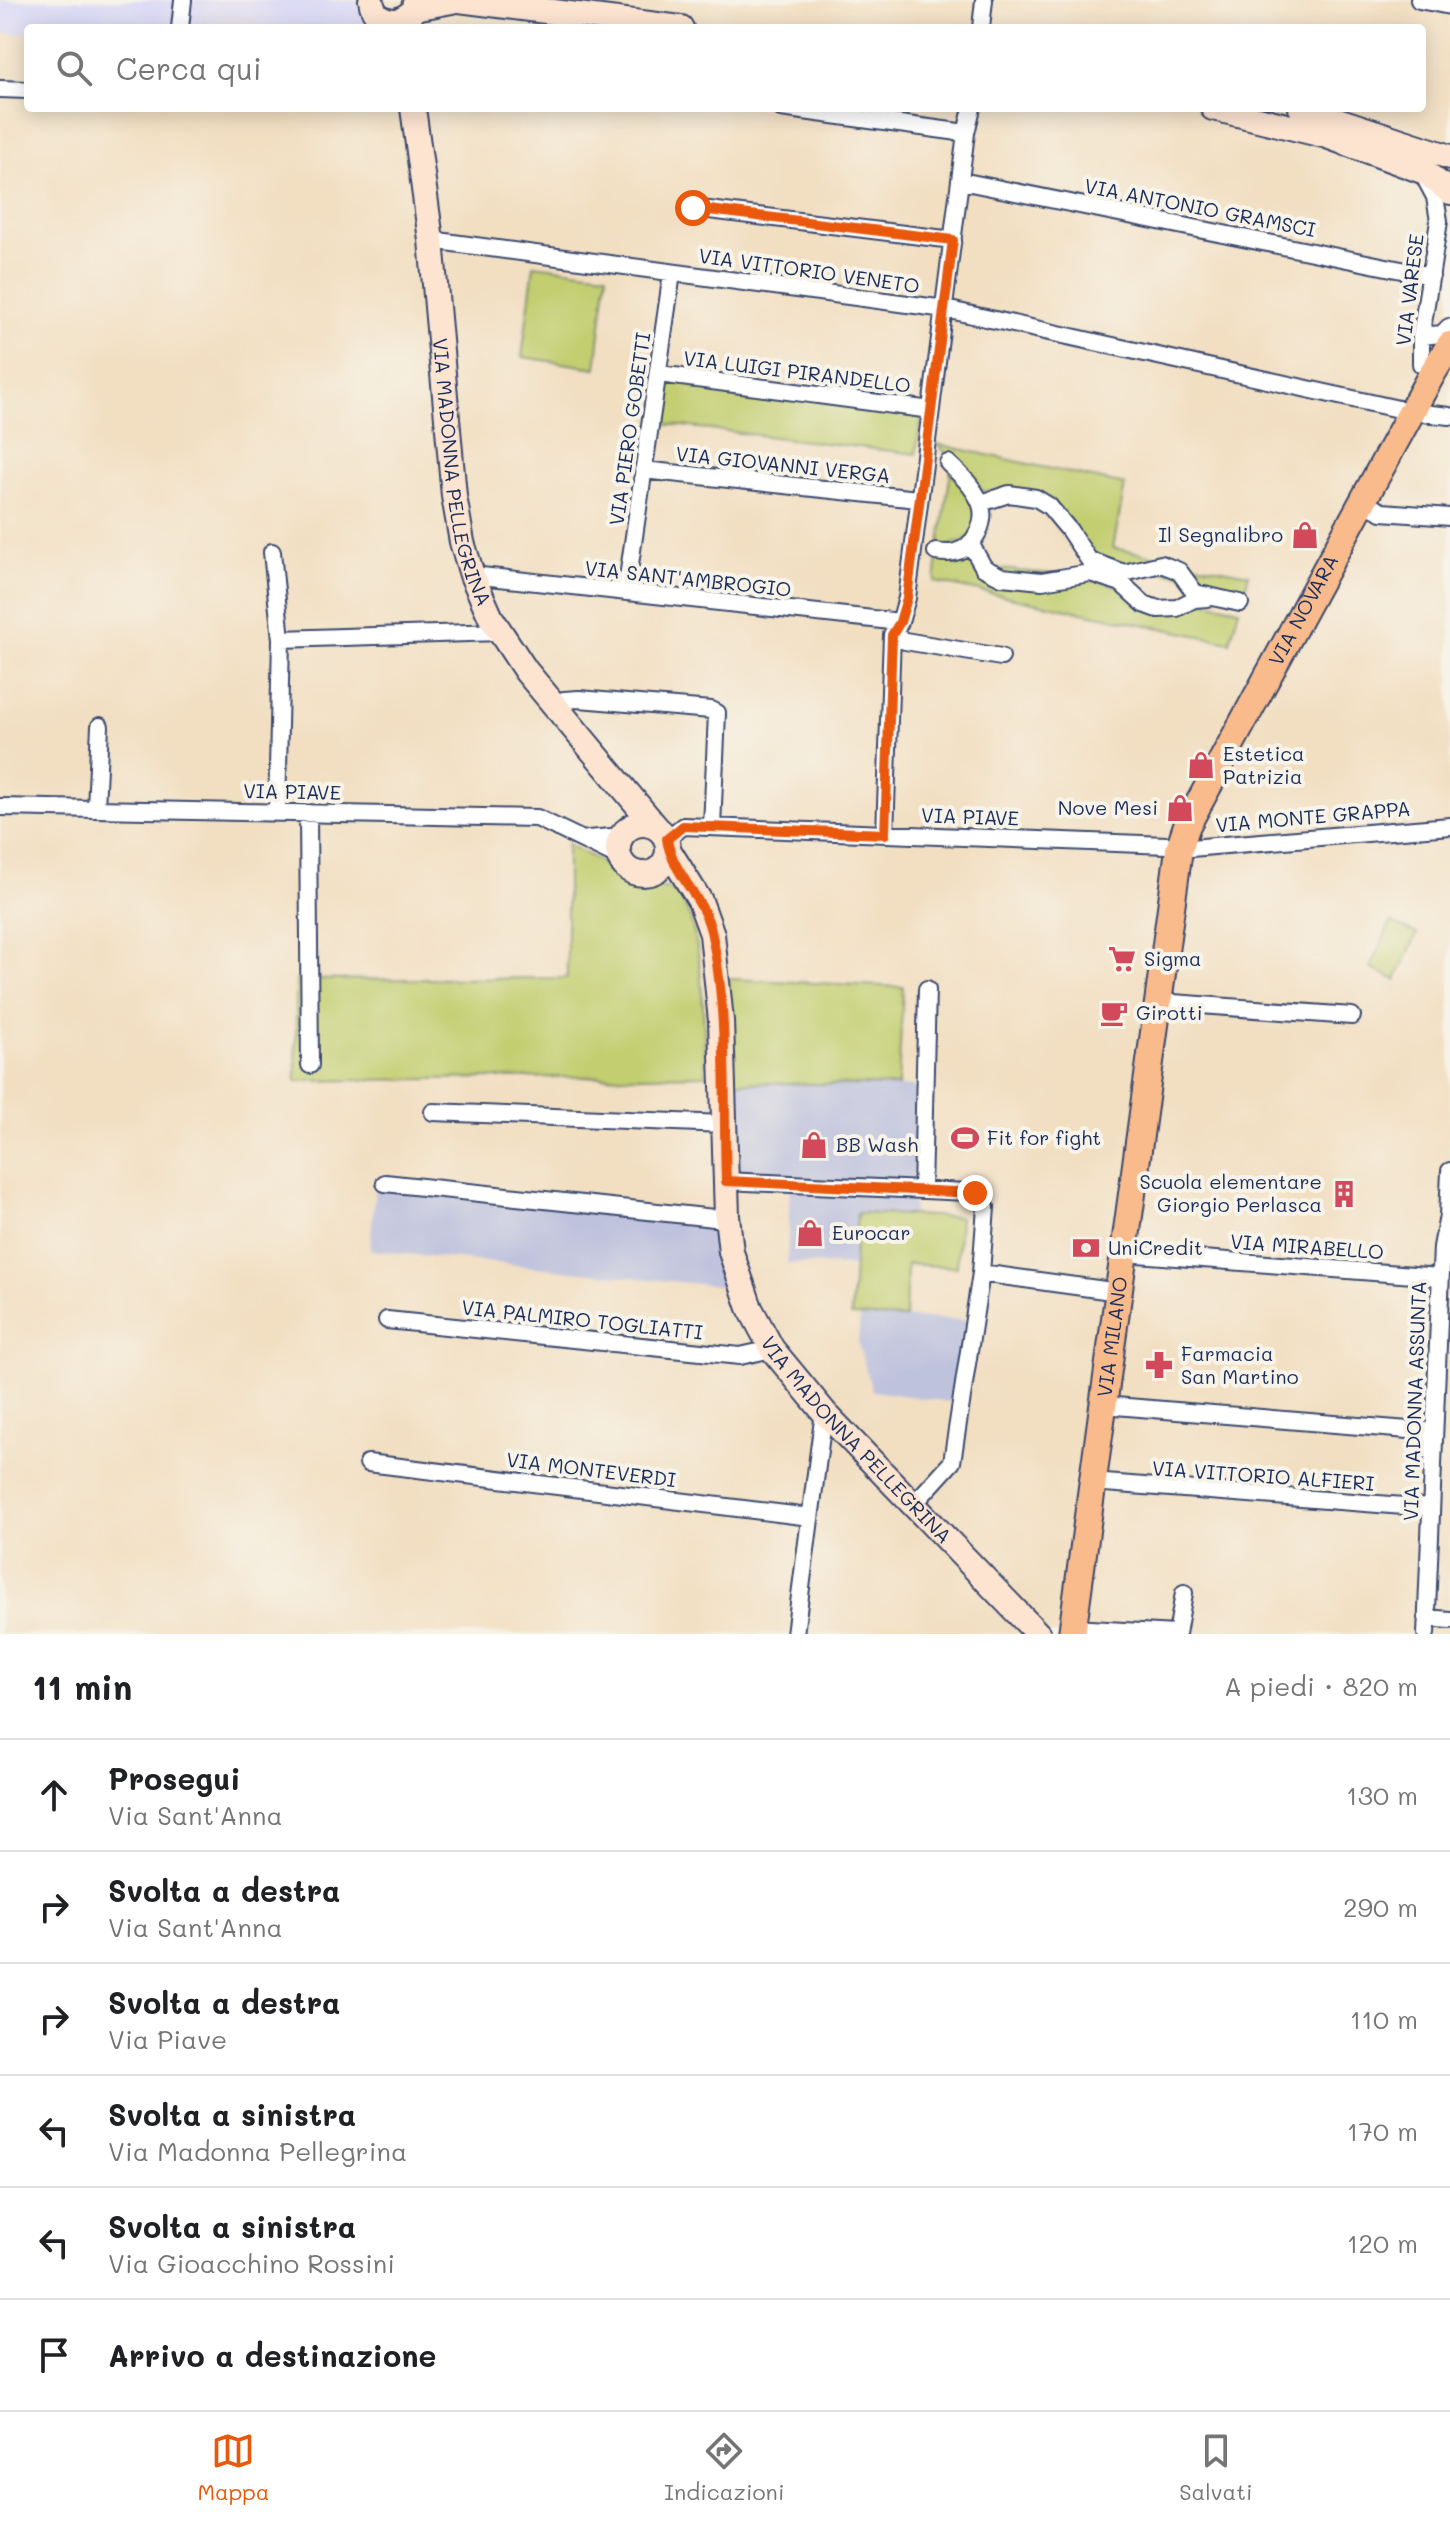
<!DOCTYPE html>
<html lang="it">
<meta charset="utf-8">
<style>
:root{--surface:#fff;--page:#f6f6f6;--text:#202124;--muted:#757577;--line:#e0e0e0;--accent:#ea580c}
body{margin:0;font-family:Mali,sans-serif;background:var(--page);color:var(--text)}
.stop{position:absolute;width:24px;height:24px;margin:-18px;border:6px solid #ea580c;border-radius:50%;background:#fff}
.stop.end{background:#ea580c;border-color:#fff;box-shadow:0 2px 8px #0008}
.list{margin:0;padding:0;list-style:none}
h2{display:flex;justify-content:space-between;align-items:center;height:104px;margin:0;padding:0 32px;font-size:34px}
h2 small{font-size:26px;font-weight:400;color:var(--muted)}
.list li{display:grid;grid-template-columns:52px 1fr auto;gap:24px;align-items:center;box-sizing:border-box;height:112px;padding:0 32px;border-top:2px solid var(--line)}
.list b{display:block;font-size:30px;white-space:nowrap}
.list p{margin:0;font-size:26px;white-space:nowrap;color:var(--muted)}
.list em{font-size:26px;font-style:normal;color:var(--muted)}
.icon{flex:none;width:44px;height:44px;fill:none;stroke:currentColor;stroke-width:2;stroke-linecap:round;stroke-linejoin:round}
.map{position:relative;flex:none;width:1450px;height:1634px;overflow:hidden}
.search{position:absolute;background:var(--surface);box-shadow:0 4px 20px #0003;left:24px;right:24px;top:24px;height:88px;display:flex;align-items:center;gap:20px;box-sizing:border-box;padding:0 28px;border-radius:8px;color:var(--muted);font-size:30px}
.sheet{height:776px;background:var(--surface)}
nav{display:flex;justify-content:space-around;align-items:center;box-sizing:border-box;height:112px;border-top:2px solid var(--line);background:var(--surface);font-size:22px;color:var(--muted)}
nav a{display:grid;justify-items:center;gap:4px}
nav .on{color:var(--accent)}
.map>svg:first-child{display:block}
.built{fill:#d8d7f8}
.industrial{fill:#bfc2dd}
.green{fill:#c2ce6f;stroke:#6e7e66;stroke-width:2}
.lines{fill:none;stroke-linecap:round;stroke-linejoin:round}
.street-casing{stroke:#3b496d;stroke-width:20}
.secondary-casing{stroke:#3b496d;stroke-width:28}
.primary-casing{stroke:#3b496d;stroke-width:30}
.street{stroke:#fff;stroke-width:16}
.secondary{stroke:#fde4d1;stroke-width:24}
.primary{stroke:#fabb8c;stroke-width:26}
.route{stroke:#ea580c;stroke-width:10}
.labels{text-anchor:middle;stroke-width:8;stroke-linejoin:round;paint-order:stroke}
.street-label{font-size:20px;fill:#1b2f5e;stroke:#f7f3e8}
.poi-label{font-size:20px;fill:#1b2f5e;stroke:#f7f3e8;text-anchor:start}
</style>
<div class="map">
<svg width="1450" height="1634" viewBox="0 0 1450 1634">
<rect width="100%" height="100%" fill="#f7f3e8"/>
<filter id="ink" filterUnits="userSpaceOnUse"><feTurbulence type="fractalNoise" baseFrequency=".0125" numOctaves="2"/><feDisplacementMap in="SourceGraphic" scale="16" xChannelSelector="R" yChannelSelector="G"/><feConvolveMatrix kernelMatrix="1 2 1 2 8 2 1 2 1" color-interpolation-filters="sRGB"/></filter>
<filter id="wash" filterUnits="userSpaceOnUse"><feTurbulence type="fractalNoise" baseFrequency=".006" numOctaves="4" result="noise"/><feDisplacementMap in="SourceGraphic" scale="32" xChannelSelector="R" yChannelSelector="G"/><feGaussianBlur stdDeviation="1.8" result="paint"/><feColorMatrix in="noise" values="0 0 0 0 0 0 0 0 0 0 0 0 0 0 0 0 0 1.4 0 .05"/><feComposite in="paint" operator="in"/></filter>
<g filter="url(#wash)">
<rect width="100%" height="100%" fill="#f2dfc2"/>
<path class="built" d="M 0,0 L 355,0 L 392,28 L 28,28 L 28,34 L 0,33 Z"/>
<path class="industrial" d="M 725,1082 L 916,1087 L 913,1215 L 857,1213 L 854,1266 L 787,1263 L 790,1186 L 728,1184 Z
M 375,1189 L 713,1222 L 723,1220 L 736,1288 L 370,1250 Z
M 860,1316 L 968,1320 L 956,1403 L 872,1391 L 858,1343 Z"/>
<path class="green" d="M 534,265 L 607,274 L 596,368 L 522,357 Z
M 663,378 L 922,413 L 916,454 L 656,423 Z
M 937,444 L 1125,485 L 1113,548 L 1249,574 L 1242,600 L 1198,589 L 1189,575 L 1129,568 L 1089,552 L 1058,511 L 981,490 Z
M 951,470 L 978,511 L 971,538 L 939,549 Z
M 970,553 L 979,567 L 1084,577 L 1118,586 L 1138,605 L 1203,601 L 1239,609 L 1230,642 L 935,582 L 938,557 Z
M 567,844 C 577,850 590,855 599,862 C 610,870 615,881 628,886 C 643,892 662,881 675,893 C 706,919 703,1034 706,1075 L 296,1081 L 296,980 L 567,978 Z
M 1391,922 L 1417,934 L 1396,980 L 1370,968 Z
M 729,979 L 903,987 L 898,1086 L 730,1082 Z
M 857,1213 L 960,1217 L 957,1267 L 907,1264 L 905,1318 L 851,1316 Z"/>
</g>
<g filter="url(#ink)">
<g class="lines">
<g class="street-casing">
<path id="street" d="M 1419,0 L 1450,6
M 180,28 L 183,0
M 981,28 L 984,0
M 0,89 L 28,90
M 781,108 L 966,133
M 961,181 L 1431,276
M 693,208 L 953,240
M 431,240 L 945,309 L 1412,412 L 1450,416
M 1421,336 L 1442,334 L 1449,327
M 1421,364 L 1421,336 L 1439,221 L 1435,197 L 1425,178
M 659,374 L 931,410
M 643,470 L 918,499
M 1362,502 L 1382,512 L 1450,517
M 981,503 L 1009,494 L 1036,498 L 1049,506 L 1069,530 L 1089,560 L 1124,573 L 1161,564 L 1179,571 L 1195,593 L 1240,603
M 970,543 L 984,568 L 1002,577 L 1042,581 L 1090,573 L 1121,583 L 1144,604 L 1158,609 L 1177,608 L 1194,599 L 1208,598
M 272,552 L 281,639 L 277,812
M 936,552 C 942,553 949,554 955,552 C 975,548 988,520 980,502 C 973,486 961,475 948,463
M 472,575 L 900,622
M 626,592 L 671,280 L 669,273
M 892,635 L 905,641 L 1001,657
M 281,639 L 500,632
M 554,705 L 564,700 L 579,699 L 711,710 L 717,713 L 712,827
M 0,807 L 537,818 L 620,858
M 96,808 L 100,726
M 308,813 L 310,1065
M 885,834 L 892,635 L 900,622 L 907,598 L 966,133 L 972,108
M 588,839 L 623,836
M 667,839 L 683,826 L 1167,845 L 1179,849 L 1450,826
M 1159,1002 L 1352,1016
M 433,1112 L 724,1124
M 726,1181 L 968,1192 C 977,1194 982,1197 986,1207 L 981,1273 L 952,1462 L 913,1505
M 385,1183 L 714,1218 L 727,1216
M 922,1190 L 927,989
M 1124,1253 L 1440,1277
M 981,1273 L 1119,1292
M 387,1320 L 740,1356 L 772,1349
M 1103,1405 L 1433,1432
M 368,1463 L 810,1517
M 1092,1482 L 1430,1508
M 1426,1618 L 1450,1620
M 1073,1628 L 1175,1634
M 795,1634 L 824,1412
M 1177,1634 L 1184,1593
M 1426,1634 L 1442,1247 L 1448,1216 L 1450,1171"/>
</g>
<g class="secondary-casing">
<g id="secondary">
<path d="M 371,0 C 373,16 383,21 398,21 L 412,13 L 416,0"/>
<path d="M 459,0 L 681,28"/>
<path d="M 415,8 L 457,0"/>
<path id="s1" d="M 413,108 L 431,240 L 454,496 L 462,542 L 472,575 L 491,618 L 526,671 L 656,827"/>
<path d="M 1213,108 L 1327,136 L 1425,172 L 1450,192"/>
<path d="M 1301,108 L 1450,157"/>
<circle cx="643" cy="849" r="25"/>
<path id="s2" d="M 669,851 L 700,901 L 712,934 L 721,1021 L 727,1216 L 731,1252 L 750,1308 L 772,1349 L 824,1412 L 1038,1634"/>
</g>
</g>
<g class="primary-casing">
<g id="primary">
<path id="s3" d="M 1072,1634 L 1179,849 L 1187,825 L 1433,372 L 1450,345"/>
</g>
</g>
<use href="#street" class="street"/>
<use href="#secondary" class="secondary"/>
<use href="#primary" class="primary"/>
</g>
</g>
<g class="lines" filter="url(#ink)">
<path class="route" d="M 693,208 L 953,240 L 907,598 L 900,622 L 892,635 L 885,834 L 683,826 L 667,839 C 672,873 703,897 711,931 C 729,1010 723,1100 726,1181 L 975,1193"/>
</g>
<defs>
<g id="shop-bare" transform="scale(2.16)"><path d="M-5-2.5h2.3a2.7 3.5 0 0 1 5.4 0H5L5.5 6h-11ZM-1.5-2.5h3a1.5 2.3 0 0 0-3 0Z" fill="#d1495b" stroke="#f7f3e8" stroke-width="2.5" paint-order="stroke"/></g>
<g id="supermarket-bare" transform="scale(2.16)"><path d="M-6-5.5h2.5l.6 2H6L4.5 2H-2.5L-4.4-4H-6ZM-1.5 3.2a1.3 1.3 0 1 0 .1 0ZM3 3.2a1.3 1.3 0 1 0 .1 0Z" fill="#d1495b" stroke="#f7f3e8" stroke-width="2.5" paint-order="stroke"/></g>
<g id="cafe-bare" transform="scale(2.16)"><path d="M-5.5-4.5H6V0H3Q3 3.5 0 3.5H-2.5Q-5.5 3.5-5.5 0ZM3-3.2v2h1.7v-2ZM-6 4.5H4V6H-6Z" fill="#d1495b" stroke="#f7f3e8" stroke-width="2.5" paint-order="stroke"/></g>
<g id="stadium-bare" transform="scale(2.16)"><path d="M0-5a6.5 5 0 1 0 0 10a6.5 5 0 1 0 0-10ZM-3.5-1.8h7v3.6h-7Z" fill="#d1495b" stroke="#f7f3e8" stroke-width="2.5" paint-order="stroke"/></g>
<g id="building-bare" transform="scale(2.16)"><path d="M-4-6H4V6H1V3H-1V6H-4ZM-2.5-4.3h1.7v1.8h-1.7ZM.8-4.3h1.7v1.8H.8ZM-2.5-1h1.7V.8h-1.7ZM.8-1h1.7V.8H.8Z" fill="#d1495b" stroke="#f7f3e8" stroke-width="2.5" paint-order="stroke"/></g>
<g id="bank-bare" transform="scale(2.16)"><path d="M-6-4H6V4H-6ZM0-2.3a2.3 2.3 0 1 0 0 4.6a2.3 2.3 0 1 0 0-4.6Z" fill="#d1495b" stroke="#f7f3e8" stroke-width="2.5" paint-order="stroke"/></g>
<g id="pharmacy-bare" transform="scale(2.16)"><path d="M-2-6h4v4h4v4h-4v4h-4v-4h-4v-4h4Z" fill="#d1495b" stroke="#f7f3e8" stroke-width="2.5" paint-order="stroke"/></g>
</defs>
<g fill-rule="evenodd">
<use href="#shop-bare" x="1305" y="535"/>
<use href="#shop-bare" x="1201" y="765"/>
<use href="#shop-bare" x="1180" y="808"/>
<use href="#supermarket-bare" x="1122" y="959"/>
<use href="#cafe-bare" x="1114" y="1013"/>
<use href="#stadium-bare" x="965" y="1138"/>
<use href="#shop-bare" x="814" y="1145"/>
<use href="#building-bare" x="1344" y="1194"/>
<use href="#shop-bare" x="810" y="1233"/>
<use href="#bank-bare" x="1086" y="1248"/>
<use href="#pharmacy-bare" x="1159" y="1365"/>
</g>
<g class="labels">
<g class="street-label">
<text transform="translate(1200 208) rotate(11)" y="7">VIA ANTONIO GRAMSCI</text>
<text transform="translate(809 271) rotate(8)" y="7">VIA VITTORIO VENETO</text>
<text transform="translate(1410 290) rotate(-83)" y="7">VIA VARESE</text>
<text transform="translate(797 372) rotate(7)" y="7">VIA LUIGI PIRANDELLO</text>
<text transform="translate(630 429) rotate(-82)" y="7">VIA PIERO GOBETTI</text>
<text transform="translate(783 465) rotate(6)" y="7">VIA GIOVANNI VERGA</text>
<text dy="7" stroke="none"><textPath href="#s1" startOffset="368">VIA MADONNA PELLEGRINA</textPath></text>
<text transform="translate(688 579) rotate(6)" y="7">VIA SANT'AMBROGIO</text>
<text dy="7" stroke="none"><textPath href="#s3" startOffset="1062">VIA NOVARA</textPath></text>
<text transform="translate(292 792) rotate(1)" y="7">VIA PIAVE</text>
<text transform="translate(970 817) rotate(2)" y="7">VIA PIAVE</text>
<text transform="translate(1313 817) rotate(-5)" y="7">VIA MONTE GRAPPA</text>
<text transform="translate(1307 1247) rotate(4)" y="7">VIA MIRABELLO</text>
<text transform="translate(582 1320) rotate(6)" y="7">VIA PALMIRO TOGLIATTI</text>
<text dy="7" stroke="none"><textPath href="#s3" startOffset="300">VIA MILANO</textPath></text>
<text transform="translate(1415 1401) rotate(-88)" y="7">VIA MADONNA ASSUNTA</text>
<text dy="7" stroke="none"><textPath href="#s2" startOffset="642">VIA MADONNA PELLEGRINA</textPath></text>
<text transform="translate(591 1470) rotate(7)" y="7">VIA MONTEVERDI</text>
<text transform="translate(1263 1476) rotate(4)" y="7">VIA VITTORIO ALFIERI</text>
</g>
<g class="poi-label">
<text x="1283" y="542" text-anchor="end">Il Segnalibro</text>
<text x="1223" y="761">Estetica<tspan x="1223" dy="23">Patrizia</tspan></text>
<text x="1158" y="815" text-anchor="end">Nove Mesi</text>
<text x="1144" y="966">Sigma</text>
<text x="1136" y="1020">Girotti</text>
<text x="987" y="1145">Fit for fight</text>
<text x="836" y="1152">BB Wash</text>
<text x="1322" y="1189" text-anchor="end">Scuola elementare<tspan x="1322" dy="23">Giorgio Perlasca</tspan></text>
<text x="832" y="1240">Eurocar</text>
<text x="1108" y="1255">UniCredit</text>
<text x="1181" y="1361">Farmacia<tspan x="1181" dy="23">San Martino</tspan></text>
</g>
</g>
</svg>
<div class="stop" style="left:693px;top:208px"></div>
<div class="stop end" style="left:975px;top:1193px"></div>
<div class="search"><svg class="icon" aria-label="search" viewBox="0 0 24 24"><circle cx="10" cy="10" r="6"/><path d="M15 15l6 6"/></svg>Cerca qui</div>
</div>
<section class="sheet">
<h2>11 min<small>A piedi · 820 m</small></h2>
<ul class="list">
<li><svg class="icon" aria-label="ahead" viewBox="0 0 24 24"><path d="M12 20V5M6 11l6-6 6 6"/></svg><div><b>Prosegui</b><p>Via Sant'Anna</p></div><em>130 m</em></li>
<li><svg class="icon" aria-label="right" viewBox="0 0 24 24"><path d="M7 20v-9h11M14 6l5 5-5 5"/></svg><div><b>Svolta a destra</b><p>Via Sant'Anna</p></div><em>290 m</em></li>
<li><svg class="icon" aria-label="right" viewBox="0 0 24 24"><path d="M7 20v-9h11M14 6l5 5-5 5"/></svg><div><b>Svolta a destra</b><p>Via Piave</p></div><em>110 m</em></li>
<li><svg class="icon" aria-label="left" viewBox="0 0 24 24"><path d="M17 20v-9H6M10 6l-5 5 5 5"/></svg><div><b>Svolta a sinistra</b><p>Via Madonna Pellegrina</p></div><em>170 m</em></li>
<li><svg class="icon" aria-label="left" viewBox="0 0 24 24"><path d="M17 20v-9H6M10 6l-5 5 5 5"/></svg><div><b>Svolta a sinistra</b><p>Via Gioacchino Rossini</p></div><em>120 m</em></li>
<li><svg class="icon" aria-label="arrive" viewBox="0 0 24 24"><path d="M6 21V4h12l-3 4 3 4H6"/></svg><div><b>Arrivo a destinazione</b></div></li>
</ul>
</section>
<nav>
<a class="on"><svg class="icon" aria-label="map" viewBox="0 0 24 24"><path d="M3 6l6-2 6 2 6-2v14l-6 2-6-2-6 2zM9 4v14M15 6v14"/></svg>Mappa</a>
<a><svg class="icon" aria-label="directions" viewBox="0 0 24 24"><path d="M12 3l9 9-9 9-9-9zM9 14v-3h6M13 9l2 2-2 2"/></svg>Indicazioni</a>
<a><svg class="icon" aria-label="saved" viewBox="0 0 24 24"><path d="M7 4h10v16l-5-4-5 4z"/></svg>Salvati</a>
</nav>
